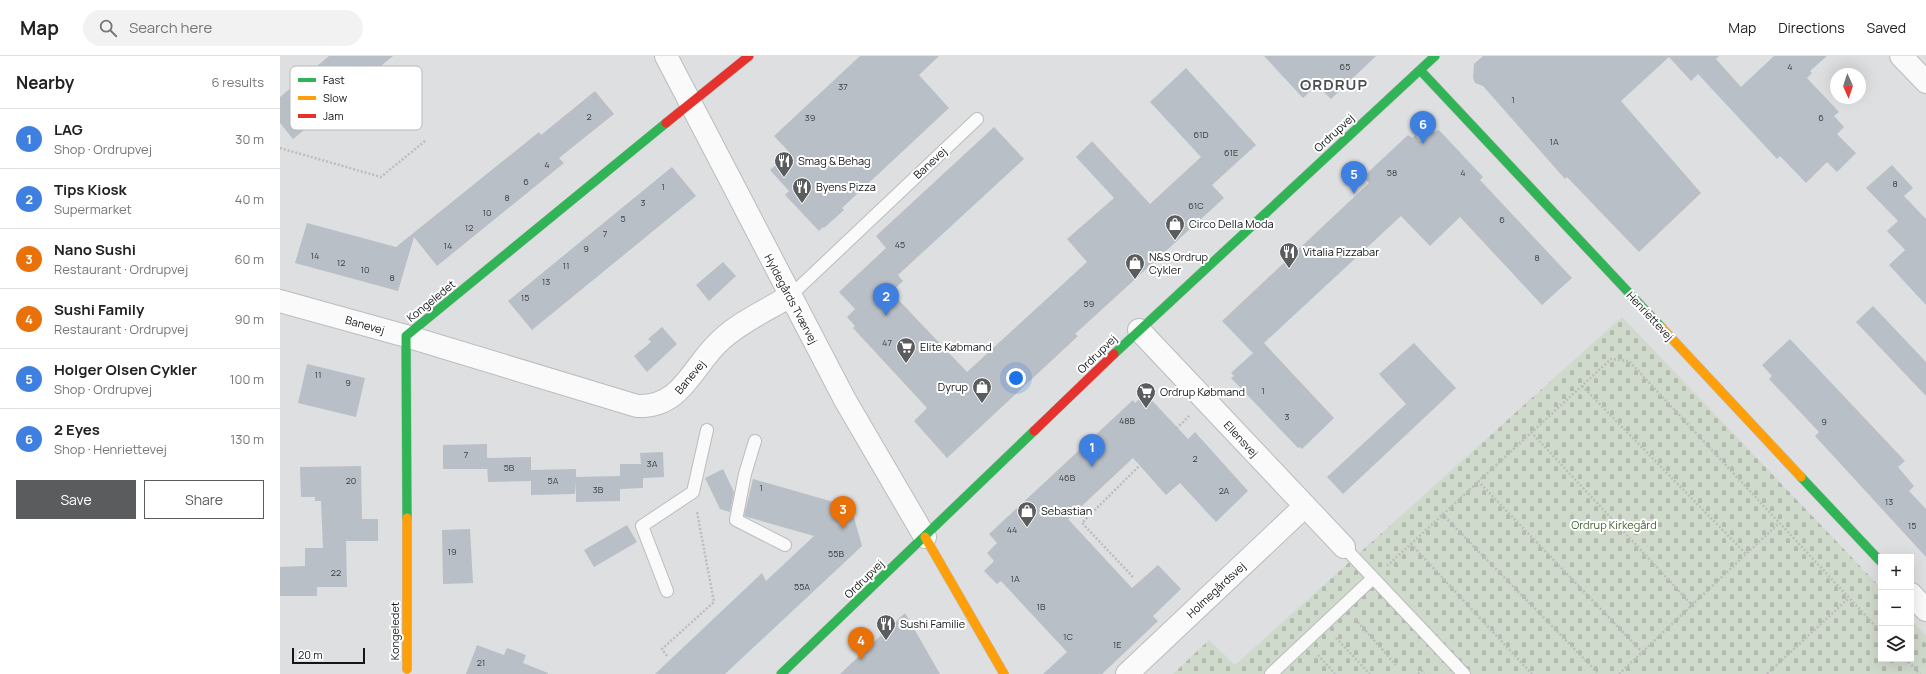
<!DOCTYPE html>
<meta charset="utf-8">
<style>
:root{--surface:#fff;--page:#f2f2f2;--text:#222;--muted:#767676;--line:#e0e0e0;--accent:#5b5c5d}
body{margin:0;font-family:Manrope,sans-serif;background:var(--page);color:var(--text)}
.controls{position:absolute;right:12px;bottom:12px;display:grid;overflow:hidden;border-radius:0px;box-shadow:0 4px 16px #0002}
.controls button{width:36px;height:36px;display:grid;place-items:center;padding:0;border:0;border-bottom:1px solid var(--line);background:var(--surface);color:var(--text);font:20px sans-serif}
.compass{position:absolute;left:1550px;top:12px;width:36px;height:36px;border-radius:50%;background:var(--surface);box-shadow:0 4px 16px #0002;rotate:177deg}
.scale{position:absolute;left:12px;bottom:10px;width:73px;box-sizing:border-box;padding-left:4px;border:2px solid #151617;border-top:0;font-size:11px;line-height:14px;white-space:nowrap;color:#151617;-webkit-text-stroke:3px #fff;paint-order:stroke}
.you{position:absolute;left:736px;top:322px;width:14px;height:14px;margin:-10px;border:3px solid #fff;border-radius:50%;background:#1a73e8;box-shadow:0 0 0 6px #1a73e833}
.badge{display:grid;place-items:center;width:26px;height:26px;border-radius:50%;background:var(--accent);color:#fff;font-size:13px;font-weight:700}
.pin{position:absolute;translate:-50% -33px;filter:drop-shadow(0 1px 2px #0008)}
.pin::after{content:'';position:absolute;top:21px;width:14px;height:12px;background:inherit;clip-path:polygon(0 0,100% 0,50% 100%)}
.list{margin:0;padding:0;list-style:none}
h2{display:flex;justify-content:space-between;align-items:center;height:52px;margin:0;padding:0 16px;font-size:17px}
h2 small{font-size:13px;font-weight:400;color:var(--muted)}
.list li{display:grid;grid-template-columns:26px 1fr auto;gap:12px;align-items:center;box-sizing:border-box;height:60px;padding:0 16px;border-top:1px solid var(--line)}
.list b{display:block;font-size:15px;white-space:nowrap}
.list p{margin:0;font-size:13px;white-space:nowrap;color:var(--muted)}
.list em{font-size:13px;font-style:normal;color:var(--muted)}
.actions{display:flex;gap:8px;padding:12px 16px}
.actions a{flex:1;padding:9px 0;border:1px solid var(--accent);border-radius:0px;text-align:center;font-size:14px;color:var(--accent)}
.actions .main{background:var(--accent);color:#fff}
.icon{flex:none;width:22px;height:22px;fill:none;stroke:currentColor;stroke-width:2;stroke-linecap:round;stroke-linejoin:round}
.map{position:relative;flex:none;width:1646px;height:618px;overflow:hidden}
header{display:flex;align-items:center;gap:24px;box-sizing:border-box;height:56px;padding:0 20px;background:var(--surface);border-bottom:1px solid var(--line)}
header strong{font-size:19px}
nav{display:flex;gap:22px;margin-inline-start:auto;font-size:14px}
.search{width:280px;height:36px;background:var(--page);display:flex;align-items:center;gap:10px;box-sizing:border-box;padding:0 14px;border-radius:22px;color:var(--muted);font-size:15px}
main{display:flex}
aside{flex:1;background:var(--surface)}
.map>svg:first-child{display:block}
.cemetery{fill:url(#cemetery-stones)}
.building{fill:#b9bfc6}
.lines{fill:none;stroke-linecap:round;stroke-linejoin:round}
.lane-casing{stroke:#bbbcbd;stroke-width:14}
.street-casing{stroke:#bbbcbd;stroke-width:24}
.fast-casing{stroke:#bbbcbd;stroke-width:10}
.slow-casing{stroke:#bbbcbd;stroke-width:10}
.jam-casing{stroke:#bbbcbd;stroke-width:10}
.path{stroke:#bcbdbd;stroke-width:2.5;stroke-dasharray:2 2;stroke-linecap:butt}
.lane{stroke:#fafafa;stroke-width:12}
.street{stroke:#fafafa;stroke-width:22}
.fast{stroke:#30b455;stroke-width:9}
.slow{stroke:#ff9f0a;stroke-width:9}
.jam{stroke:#e5322d;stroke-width:9}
.labels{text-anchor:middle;stroke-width:4;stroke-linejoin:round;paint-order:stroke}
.number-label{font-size:9px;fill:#3e4043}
.street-label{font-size:11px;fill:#151617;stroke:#fff}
.poi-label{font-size:11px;fill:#151617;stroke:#fff;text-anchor:start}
.park-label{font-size:11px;fill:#3c5f27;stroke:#fff}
.district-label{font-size:15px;font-weight:bold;letter-spacing:1px;fill:#4c4e50;stroke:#fff}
.key{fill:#fff;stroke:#b9b9b9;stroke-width:1}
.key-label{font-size:11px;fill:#151617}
</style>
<header>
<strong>Map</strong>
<div class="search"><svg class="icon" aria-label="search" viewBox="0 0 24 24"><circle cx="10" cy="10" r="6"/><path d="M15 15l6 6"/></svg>Search here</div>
<nav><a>Map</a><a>Directions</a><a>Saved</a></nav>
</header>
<main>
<aside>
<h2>Nearby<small>6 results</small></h2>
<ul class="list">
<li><span class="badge" style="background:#3f7fe0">1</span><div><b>LAG</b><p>Shop · Ordrupvej</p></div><em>30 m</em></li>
<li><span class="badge" style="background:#3f7fe0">2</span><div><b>Tips Kiosk</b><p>Supermarket</p></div><em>40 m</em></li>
<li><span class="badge" style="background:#e8710a">3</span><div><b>Nano Sushi</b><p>Restaurant · Ordrupvej</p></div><em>60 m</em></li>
<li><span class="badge" style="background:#e8710a">4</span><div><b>Sushi Family</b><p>Restaurant · Ordrupvej</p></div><em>90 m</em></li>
<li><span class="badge" style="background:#3f7fe0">5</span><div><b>Holger Olsen Cykler</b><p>Shop · Ordrupvej</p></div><em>100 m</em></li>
<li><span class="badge" style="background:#3f7fe0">6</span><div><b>2 Eyes</b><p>Shop · Henriettevej</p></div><em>130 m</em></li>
</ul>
<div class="actions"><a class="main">Save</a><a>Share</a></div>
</aside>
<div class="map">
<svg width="1646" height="618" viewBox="0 0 1646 618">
<defs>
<pattern id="cemetery-stones" width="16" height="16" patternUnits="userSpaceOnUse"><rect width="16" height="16" fill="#d0dacc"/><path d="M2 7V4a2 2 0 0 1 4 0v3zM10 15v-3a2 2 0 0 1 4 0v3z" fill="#b2baae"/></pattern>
</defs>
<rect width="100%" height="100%" fill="#dedfe0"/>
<path class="cemetery" d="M 1342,261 L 1601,532 L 1601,603 L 1631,603 L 1631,564 L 1646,580 L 1646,618 L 893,618 L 929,584 L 955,609 Z"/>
<path class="building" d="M 49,0 L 113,0 L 13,83 L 0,67 L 0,41 Z
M 580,0 L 659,0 L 639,19 L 669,52 L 562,152 L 564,154 L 544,172 L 543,171 L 539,175 L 505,139 L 509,135 L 490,114 L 510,97 L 494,80 Z
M 984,0 L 1096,0 L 1051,43 L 1037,29 L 1023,42 Z
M 1203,0 L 1439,0 L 1436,3 L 1461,31 L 1494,0 L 1547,0 L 1530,15 L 1532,17 L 1527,22 L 1559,56 L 1554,60 L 1564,71 L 1557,78 L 1576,97 L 1557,116 L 1547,106 L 1526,127 L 1500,100 L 1497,103 L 1418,18 L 1411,25 L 1389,1 L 1341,45 L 1421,137 L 1359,196 L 1287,121 L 1285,123 L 1203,30 L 1195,27 L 1193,22 L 1194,8 Z
M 906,12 L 976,89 L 932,129 L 944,142 L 795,278 L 798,280 L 667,402 L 634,365 L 647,352 L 573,272 L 575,270 L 567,261 L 575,253 L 559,236 L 606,192 L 596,180 L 714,71 L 744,103 L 618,219 L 623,225 L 611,236 L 687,316 L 807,206 L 787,183 L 834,142 L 796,101 L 812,85 L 870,148 L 921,101 L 870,46 Z
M 315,35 L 334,58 L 279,102 L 284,107 L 157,210 L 134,181 L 118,235 L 15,207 L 27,167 L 116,191 L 259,76 L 261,79 Z
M 1159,74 L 1203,121 L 1200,124 L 1292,222 L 1262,249 L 1180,161 L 1150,190 L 1121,160 L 984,287 L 1054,362 L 1022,393 L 1020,391 L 1018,392 L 951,322 L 954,320 L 951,317 L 973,297 L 942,265 L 1089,127 L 1083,121 L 1128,79 L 1133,82 L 1135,79 L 1141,86 L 1149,78 Z
M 1612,109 L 1633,132 L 1624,140 L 1646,163 L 1646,249 L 1609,209 L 1625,194 L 1607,175 L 1618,165 L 1586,132 Z
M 392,111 L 416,140 L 252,274 L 228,245 Z
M 443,206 L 456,220 L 429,245 L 416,229 Z
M 1593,250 L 1646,306 L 1646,340 L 1576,266 Z
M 382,271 L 397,288 L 367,316 L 354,300 L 371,286 L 368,283 Z
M 1510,283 L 1625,405 L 1618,411 L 1634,430 L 1629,435 L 1646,453 L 1646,501 L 1535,380 L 1539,376 L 1489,323 L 1492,320 L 1482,309 Z
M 1134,287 L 1176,332 L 1063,438 L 1047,421 L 1126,348 L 1099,318 Z
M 27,308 L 85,322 L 76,361 L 18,347 Z
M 865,337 L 908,383 L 915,376 L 968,435 L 936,466 L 900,427 L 886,439 L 853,402 L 788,463 L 852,532 L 878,509 L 901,533 L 873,560 L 878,565 L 822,618 L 763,618 L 787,596 L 721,525 L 717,528 L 704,515 L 714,505 L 707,497 L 717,487 L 709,478 L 853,344 L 855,347 Z
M 207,388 L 207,402 L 251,401 L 251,417 L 251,414 L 296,413 L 296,421 L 340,420 L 340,408 L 361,408 L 360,397 L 383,396 L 384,421 L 363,422 L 363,432 L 340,433 L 340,445 L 296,446 L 296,425 L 295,438 L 251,439 L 251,425 L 208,426 L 207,409 L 207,413 L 163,413 L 163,389 Z
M 81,410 L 82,463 L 98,463 L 98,485 L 66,485 L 67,531 L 37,531 L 37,540 L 0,540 L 0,511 L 25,510 L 25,492 L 43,492 L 41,445 L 35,445 L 35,441 L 21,441 L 20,411 Z
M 443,413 L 454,436 L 450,456 L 440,453 L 425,422 Z
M 473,423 L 571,451 L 582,490 L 445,618 L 375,618 L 482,517 L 486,525 L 534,480 L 464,460 Z
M 347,469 L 357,486 L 314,511 L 304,494 Z
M 190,473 L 193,527 L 163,528 L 162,474 Z
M 625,557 L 660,618 L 560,618 Z
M 197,589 L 224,599 L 227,592 L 246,599 L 243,607 L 268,617 L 268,618 L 186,618 Z"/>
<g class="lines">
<g class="lane-casing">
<path id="lane" d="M 510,240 L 697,63
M 475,385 L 465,418 L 456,464 L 505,489
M 1064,491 L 1184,618
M 387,535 L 362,470 L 413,436 L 427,374
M 991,618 L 1093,522"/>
</g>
<g class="street-casing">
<path id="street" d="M 386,0 L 565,344 L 645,481
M 1621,0 L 1646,26
M 0,245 L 126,280 L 357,350 C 403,352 412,309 442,283 C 462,265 487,254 510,240
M 859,274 L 1064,491
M 1631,538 L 1646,554
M 847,618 L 1025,450"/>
</g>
<g class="fast-casing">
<path id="fast" d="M 1140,14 L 1381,271
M 834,298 L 1155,0
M 1521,421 L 1601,506
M 127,462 L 126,280 L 386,67
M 501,618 L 754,375"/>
</g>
<g class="slow-casing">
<path id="slow" d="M 1381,271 L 1521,421
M 127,462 L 127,613
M 645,481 L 724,618"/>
</g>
<g class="jam-casing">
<path id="jam" d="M 386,67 L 469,0
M 754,375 L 834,298"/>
</g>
<path class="path" d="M 0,92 L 101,121 L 145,85
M 1302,330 L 1466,498
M 1251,376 L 1412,549
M 1198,425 L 1362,596
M 1162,458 L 1319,618
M 1131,488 L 1252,618
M 1107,510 L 1331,303 L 1349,305 L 1601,576
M 853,521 L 802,467 L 909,360
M 1075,563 L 1116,609
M 1056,582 L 1090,618
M 1038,599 L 1055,618
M 387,600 L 382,593 L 434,546 L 417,456
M 1626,603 L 1640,618
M 1138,618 L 1142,615 L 1144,618
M 1339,618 L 1499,467
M 1487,618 L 1569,542"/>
<use href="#lane" class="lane"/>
<use href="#street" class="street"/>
<use href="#fast" class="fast"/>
<use href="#slow" class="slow"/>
<use href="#jam" class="jam"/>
</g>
<defs>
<g id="restaurant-pin" transform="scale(1)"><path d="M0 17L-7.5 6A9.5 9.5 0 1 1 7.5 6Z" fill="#5b5c5d" stroke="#fff"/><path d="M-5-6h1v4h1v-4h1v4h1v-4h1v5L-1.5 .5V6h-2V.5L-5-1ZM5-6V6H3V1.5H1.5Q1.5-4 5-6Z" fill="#fff"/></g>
<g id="shop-pin" transform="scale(1)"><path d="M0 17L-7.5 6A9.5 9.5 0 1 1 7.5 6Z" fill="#5b5c5d" stroke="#fff"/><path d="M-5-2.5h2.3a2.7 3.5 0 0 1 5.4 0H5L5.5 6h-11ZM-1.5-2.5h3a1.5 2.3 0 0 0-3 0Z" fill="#fff"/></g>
<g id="supermarket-pin" transform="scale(1)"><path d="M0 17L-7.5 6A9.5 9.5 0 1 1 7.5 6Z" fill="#5b5c5d" stroke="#fff"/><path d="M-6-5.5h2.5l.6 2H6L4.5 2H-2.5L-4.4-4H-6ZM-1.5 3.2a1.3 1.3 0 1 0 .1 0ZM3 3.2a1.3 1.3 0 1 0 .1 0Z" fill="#fff"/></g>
</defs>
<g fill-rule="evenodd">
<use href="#restaurant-pin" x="504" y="105"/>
<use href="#restaurant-pin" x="522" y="131"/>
<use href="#shop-pin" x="895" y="168"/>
<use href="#restaurant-pin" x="1009" y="196"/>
<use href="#shop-pin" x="855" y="207"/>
<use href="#supermarket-pin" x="626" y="291"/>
<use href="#shop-pin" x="702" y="331"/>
<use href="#supermarket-pin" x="866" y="336"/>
<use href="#shop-pin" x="747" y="455"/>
<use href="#restaurant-pin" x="606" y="568"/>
</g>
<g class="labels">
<g class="number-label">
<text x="1065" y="14">65</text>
<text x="1510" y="14">4</text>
<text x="563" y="34">37</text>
<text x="1233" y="47">1</text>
<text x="309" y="64">2</text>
<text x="530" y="65">39</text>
<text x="1541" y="65">6</text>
<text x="921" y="82">61D</text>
<text x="1274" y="89">1A</text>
<text x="951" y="100">61E</text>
<text x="267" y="112">4</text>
<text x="1112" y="120">58</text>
<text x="1183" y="120">4</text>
<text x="246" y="129">6</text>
<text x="1615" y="131">8</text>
<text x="383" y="134">1</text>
<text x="227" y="145">8</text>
<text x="363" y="150">3</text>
<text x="916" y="153">61C</text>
<text x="207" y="160">10</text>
<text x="343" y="166">5</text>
<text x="1222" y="167">6</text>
<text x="189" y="175">12</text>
<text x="325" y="181">7</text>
<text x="620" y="192">45</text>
<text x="168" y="193">14</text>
<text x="306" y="196">9</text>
<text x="35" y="203">14</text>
<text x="1257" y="205">8</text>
<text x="61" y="210">12</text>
<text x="286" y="213">11</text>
<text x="85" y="217">10</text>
<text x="112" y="225">8</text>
<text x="266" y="229">13</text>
<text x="245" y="245">15</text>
<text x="809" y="251">59</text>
<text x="607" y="290">47</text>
<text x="38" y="322">11</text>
<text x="68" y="330">9</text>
<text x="983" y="338">1</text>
<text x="1007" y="364">3</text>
<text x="847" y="368">48B</text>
<text x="1544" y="369">9</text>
<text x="186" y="402">7</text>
<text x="915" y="406">2</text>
<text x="372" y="411">3A</text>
<text x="229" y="415">5B</text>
<text x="787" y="425">46B</text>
<text x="71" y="428">20</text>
<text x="273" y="428">5A</text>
<text x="481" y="435">1</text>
<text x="318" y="437">3B</text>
<text x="944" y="438">2A</text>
<text x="1609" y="449">13</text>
<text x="1632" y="473">15</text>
<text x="732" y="477">44</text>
<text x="172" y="499">19</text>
<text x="556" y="501">55B</text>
<text x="56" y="520">22</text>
<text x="735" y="526">1A</text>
<text x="522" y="534">55A</text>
<text x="761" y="554">1B</text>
<text x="788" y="584">1C</text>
<text x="837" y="592">1E</text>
<text x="201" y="610">21</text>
</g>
<g class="street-label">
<text transform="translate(1054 77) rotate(-43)" y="4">Ordrupvej</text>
<text transform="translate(650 107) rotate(-43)" y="4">Banevej</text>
<text transform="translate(511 243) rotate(62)" y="4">Hyldegårds Tværvej</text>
<text transform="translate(151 245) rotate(-39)" y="4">Kongeledet</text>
<text transform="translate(1370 260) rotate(47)" y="4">Henriettevej</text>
<text transform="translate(85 269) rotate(16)" y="4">Banevej</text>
<text transform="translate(817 298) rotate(-44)" y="4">Ordrupvej</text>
<text transform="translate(410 321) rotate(-50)" y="4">Banevej</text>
<text transform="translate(961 383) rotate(47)" y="4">Ellensvej</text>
<text transform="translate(584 523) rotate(-44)" y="4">Ordrupvej</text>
<text transform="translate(936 534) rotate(-43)" y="4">Holmegårdsvej</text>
<text transform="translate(115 575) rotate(-90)" y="4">Kongeledet</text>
</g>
<g class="poi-label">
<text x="518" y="109">Smag &amp; Behag</text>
<text x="536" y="135">Byens Pizza</text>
<text x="909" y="172">Circo Della Moda</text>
<text x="1023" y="200">Vitalia Pizzabar</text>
<text x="869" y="205">N&amp;S Ordrup<tspan x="869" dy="13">Cykler</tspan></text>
<text x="640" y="295">Elite Købmand</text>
<text x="688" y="335" text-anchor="end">Dyrup</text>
<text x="880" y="340">Ordrup Købmand</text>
<text x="761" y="459">Sebastian</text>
<text x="620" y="572">Sushi Familie</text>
</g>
<g class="park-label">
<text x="1334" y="473">Ordrup Kirkegård</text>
</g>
<g class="district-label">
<text x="1054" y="34">ORDRUP</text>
</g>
</g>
<rect x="10" y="10" width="132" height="64" rx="6" class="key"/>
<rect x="18" y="22" width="18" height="4" fill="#30b455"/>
<rect x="18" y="40" width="18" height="4" fill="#ff9f0a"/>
<rect x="18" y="58" width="18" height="4" fill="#e5322d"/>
<g class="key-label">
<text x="43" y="28">Fast</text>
<text x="43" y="46">Slow</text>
<text x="43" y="64">Jam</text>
</g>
</svg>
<div class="controls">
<button>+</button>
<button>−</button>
<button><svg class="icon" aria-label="layers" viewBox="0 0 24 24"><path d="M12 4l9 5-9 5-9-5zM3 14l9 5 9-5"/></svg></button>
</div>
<svg class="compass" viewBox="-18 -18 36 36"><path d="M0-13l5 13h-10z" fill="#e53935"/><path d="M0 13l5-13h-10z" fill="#767676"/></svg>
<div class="scale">20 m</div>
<div class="you"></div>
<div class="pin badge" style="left:812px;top:411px;background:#3f7fe0">1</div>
<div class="pin badge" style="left:606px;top:260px;background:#3f7fe0">2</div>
<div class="pin badge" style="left:563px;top:473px;background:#e8710a">3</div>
<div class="pin badge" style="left:581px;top:604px;background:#e8710a">4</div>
<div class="pin badge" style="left:1074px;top:138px;background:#3f7fe0">5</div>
<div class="pin badge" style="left:1143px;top:88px;background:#3f7fe0">6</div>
</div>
</main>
